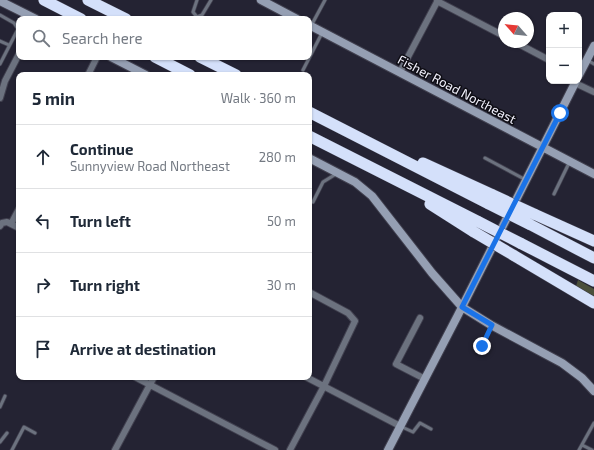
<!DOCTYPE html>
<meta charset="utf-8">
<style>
:root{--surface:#fff;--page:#f6f6f7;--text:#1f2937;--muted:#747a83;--line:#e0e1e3}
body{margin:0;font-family:"Exo 2",sans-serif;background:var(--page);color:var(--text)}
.controls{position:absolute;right:12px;top:12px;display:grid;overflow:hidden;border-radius:8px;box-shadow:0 1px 3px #0004}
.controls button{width:36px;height:36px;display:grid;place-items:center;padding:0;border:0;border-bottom:1px solid var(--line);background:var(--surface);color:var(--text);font:20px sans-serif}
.compass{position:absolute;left:498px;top:12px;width:36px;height:36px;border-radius:50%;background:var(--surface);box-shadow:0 1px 3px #0004;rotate:297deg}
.stop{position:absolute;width:12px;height:12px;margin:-9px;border:3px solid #1a73e8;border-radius:50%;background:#fff}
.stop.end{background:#1a73e8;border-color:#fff;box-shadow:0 1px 4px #0008}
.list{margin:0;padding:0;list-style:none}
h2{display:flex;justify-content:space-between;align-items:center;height:52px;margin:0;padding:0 16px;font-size:17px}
h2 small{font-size:13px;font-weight:400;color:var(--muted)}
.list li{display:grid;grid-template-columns:26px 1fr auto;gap:12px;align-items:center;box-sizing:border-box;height:64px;padding:0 16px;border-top:1px solid var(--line)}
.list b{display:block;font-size:15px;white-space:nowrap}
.list p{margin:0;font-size:13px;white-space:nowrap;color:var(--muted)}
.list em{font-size:13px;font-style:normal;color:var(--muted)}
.icon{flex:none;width:22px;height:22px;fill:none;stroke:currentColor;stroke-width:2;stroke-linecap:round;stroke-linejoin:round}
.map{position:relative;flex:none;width:594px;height:450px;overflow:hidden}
.search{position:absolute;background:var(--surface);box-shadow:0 1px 3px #0004;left:16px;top:16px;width:296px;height:44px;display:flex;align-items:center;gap:10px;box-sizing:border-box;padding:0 14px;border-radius:8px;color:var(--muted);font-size:15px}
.panel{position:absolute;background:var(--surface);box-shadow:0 1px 3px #0004;left:16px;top:72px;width:296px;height:308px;border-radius:8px}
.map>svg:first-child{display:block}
.green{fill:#4b503b}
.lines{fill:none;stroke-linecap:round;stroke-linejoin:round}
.lane-casing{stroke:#41404f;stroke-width:4.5}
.street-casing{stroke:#41404f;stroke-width:8}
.secondary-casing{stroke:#41404f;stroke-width:10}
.highway-casing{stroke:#41404f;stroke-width:12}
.lane{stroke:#6c727f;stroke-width:3}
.street{stroke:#6c727f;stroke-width:6}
.secondary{stroke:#959fb3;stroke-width:8}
.highway{stroke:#d4e0fa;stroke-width:11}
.highway-bridge-casing{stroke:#41404f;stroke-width:12;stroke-linecap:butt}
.highway-bridge{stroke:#d4e0fa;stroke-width:11}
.route{stroke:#1a73e8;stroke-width:5}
.labels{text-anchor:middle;stroke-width:3;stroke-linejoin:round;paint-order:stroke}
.street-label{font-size:13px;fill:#f3f2fe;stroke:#0e0d14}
</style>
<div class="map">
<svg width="594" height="450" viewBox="0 0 594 450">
<rect width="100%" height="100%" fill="#242333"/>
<path class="green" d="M 578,280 L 594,289 L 594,296 L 576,286 Z"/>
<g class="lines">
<g class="lane-casing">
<path id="lane" d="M 197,0 L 193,12 L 197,17 L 202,15 L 211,0
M 0,15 L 14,23 L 18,29 L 0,64
M 311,26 L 325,0
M 0,41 L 9,45
M 587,60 L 594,64
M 303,70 L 322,33
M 485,158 L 526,180
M 554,194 L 570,161
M 313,202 L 323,182 L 336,174
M 482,346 L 491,327
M 0,407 L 5,396
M 402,427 L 413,432 L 420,423 L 431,429
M 0,442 L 7,433
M 582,445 L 592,450
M 12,450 L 24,427 L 35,433
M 579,450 L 594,423"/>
</g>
<g class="street-casing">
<path id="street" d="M 437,1 L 504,36
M 515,42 L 549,60
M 400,72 L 438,0
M 88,75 L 97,57
M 575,83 L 594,92
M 0,98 L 5,81 L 19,54
M 11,224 L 19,209
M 0,226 L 2,223 L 7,222 L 19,228
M 420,318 L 396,364 L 425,379
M 135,377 L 275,450
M 306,377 L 400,426
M 115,450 L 154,377
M 290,450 L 324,386 L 355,321 L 348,313 L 309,292"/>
</g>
<g class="secondary-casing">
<path id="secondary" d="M 261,0 L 297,19
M 0,1 L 36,19
M 309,25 L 594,174
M 111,57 L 146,75
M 579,75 L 594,46
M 309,158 L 355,182 L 372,196 L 432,273 L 462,307 L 491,325 L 562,363 L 582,378 L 594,391
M 388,450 L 458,315 L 576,81"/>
</g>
<g class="highway-casing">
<path id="highway" d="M 44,0 L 81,19
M 88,0 L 126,19
M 155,57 L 190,75
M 200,57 L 236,75
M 309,112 L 489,204
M 309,136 L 479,222
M 423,163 L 493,195
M 430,204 L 474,232
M 534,214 L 594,241
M 529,224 L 594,258
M 520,243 L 594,281
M 513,255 L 594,303"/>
</g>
<use href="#lane" class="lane"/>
<use href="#street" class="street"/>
<use href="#secondary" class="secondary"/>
<use href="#highway" class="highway"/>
<g class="highway-bridge-casing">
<path id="highway-bridge" d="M 493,195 L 534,214
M 489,204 L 529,224
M 479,222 L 520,243
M 474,232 L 513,255"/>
</g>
<use href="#highway-bridge" class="highway-bridge"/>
</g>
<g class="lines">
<path class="route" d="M 482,346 L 492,325 L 462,307 L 560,113"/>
</g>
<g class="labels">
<g class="street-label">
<text transform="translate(457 89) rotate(28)" y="5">Fisher Road Northeast</text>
</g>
</g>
</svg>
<div class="controls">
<button>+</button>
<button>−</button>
</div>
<svg class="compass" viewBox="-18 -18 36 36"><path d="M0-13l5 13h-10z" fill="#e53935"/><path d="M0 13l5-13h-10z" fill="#747a83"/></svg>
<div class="stop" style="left:560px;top:113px"></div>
<div class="stop end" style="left:482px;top:346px"></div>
<div class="search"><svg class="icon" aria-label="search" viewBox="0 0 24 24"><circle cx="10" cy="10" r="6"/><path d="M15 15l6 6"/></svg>Search here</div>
<section class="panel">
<h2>5 min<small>Walk · 360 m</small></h2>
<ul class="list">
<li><svg class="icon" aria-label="ahead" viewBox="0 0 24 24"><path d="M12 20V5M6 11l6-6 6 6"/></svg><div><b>Continue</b><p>Sunnyview Road Northeast</p></div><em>280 m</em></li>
<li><svg class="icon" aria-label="left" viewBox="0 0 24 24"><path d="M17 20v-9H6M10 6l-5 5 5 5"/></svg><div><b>Turn left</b></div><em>50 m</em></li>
<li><svg class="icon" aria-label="right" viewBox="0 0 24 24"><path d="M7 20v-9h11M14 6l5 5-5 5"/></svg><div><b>Turn right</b></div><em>30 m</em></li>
<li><svg class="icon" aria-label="arrive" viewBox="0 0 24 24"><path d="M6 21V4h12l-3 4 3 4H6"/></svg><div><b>Arrive at destination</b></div></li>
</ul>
</section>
</div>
